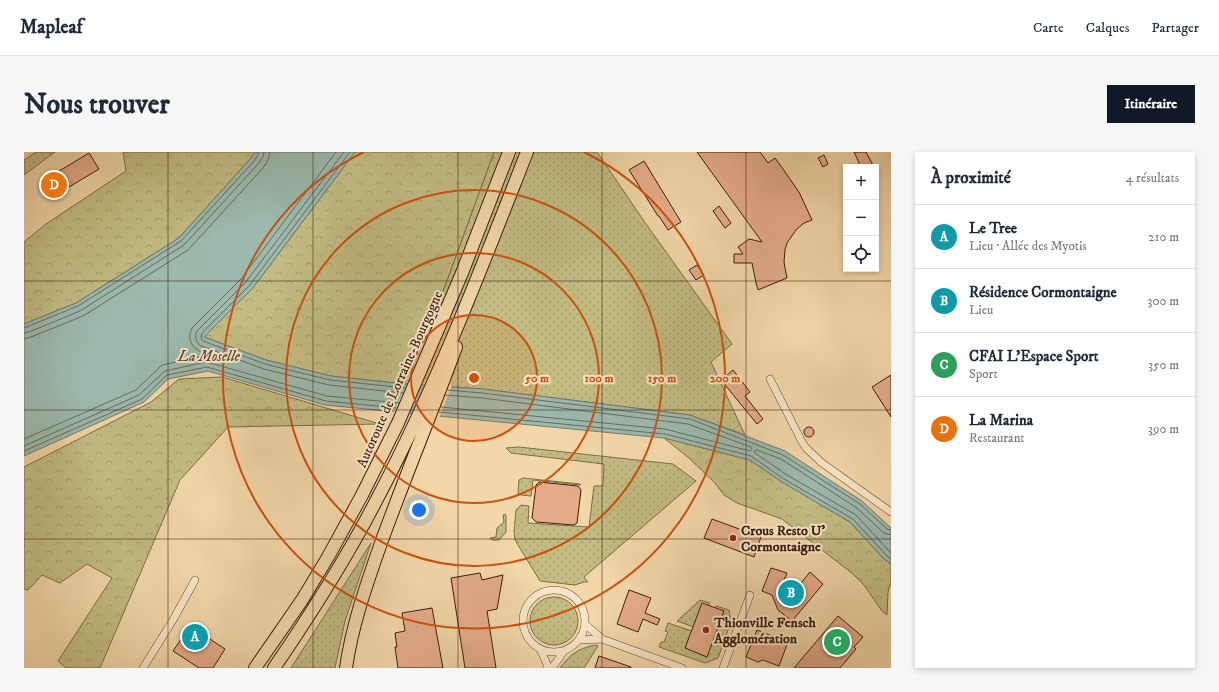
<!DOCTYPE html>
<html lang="fr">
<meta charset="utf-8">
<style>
:root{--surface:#fff;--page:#f6f6f7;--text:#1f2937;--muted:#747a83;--line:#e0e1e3;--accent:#111827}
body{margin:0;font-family:"IM FELL DW Pica",serif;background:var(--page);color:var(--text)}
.controls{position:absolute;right:12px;top:12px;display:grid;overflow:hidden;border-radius:0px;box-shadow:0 2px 6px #0003}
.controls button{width:36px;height:36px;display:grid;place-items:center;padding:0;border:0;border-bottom:1px solid var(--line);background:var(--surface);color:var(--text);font:20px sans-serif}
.you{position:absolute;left:395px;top:358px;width:14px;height:14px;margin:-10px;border:3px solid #fff;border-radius:50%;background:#1a73e8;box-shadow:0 0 0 6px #1a73e833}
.badge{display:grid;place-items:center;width:26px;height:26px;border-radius:50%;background:var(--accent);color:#fff;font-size:13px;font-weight:700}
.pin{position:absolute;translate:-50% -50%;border:2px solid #fff;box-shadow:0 1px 4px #0006}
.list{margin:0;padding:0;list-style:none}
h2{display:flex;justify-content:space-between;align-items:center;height:52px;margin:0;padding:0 16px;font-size:17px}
h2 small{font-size:13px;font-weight:400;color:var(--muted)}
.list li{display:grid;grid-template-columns:26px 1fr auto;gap:12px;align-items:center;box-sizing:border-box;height:64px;padding:0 16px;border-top:1px solid var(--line)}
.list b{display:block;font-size:15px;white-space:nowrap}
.list p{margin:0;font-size:13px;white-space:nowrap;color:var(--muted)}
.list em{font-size:13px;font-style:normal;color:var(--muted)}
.icon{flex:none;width:22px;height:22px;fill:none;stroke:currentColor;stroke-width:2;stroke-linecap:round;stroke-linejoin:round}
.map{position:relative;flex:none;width:867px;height:516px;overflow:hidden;border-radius:0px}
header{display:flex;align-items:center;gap:24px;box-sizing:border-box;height:56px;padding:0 20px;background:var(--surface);border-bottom:1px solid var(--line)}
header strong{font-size:19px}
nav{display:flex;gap:22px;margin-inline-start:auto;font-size:14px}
.intro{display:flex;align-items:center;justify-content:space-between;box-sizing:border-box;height:96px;padding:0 24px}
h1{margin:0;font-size:28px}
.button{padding:10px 18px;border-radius:0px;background:var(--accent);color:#fff;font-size:14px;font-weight:700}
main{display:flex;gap:24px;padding:0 24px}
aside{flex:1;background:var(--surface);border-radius:0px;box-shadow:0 2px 6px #0003}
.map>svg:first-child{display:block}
.grass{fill:url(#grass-dots);stroke:#7e6c49}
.forest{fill:url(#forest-crowns);stroke:#7e6c49}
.water{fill:#9bb9ad;stroke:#747b6e}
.pier{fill:#f2d7a9}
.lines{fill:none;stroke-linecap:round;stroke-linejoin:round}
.shore{stroke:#6a6b5e;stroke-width:1}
.building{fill:#e5ac89;stroke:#3a1d10}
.street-casing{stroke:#684c36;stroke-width:8}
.highway-casing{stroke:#3a1d10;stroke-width:14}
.street{stroke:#f7e5c7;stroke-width:7}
.highway{stroke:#f2d7a9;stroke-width:12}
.grid{fill:none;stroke:#3a1d10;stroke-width:1;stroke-opacity:0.55}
.ring{fill:none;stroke:#ce500d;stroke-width:2}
.poi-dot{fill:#8f2418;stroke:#f7e5c7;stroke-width:1.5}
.labels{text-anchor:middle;stroke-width:4;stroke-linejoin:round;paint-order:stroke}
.street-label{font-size:14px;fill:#3a1d10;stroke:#f7e5c7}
.poi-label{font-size:14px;font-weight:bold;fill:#3a1d10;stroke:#f7e5c7;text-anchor:start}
.water-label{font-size:15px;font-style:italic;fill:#574c3f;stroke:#f7e5c7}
.centre{fill:#ce500d;stroke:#f7e5c7;stroke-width:2}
.ring-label{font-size:12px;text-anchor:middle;font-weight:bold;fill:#ce500d;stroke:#f7e5c7;stroke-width:4;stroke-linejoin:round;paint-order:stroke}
</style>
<header>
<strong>Mapleaf</strong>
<nav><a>Carte</a><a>Calques</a><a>Partager</a></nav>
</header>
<div class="intro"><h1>Nous trouver</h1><a class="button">Itinéraire</a></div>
<main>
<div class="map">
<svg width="867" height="516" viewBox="0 0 867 516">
<defs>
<pattern id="grass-dots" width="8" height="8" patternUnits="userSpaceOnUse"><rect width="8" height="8" fill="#c2bc82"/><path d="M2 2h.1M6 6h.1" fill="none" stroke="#a7a16f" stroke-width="1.8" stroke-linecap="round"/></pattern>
<pattern id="forest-crowns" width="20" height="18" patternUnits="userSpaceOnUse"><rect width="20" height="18" fill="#c2bc82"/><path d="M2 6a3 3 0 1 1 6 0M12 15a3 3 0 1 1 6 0" fill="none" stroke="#a7a16f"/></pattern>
</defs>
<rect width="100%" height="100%" fill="#f2d7a9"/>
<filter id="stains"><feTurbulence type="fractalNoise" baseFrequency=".005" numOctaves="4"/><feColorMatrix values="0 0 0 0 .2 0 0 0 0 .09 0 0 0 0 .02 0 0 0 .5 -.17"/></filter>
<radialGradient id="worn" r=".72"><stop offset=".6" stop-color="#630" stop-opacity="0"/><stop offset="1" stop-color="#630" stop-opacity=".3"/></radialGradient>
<path class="grass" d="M 12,0 L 31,0 L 0,23 L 0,8 Z
M 470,0 L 573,0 L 622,72 L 708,192 L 687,210 L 721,283 L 666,263 L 459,237 L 380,232 L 421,134 Z
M 495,295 L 649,312 L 672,329 L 560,425 L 564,430 L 560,430 L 551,433 L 516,429 L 491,388 L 490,380 L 492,358 L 497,353 L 505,354 L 504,371 L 565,375 L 570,334 L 579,334 L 580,312 L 487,301 L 482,296 Z
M 499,326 L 556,332 L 557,333 L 509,328 L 507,344 L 497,343 L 494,341 L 495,328 Z
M 481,362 L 482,364 L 482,380 L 475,388 L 468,388 L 466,386 L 472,385 L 473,376 L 480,370 L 479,363 Z
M 347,391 L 321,469 L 311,516 L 267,516 Z
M506 469a24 24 0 1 1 48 0a24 24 0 1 1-48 0Z
M 676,448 L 686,451 L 670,475 L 653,469 Z
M 692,454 L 705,458 L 706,464 L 708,467 L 694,506 L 681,511 L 635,495 L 637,490 L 640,490 L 644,480 L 641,479 L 644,471 L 668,479 L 662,496 L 683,504 Z
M 571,493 L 574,494 L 560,516 L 536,516 C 546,502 554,497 571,493 Z"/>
<path class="forest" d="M 99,0 L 232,0 L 227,6 L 155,86 L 52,151 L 0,172 L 0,90 L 22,72 L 102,19 Z
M 331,0 L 470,0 L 421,134 L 380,232 L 307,224 L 242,208 L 180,185 L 228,137 Z
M 198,225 L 356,272 L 204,275 L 156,328 L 76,516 L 42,516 L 34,509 L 88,426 L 63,412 L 36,431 L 18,423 L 4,438 L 0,437 L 0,315 L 127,250 L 155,227 Z
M 640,286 L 726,308 L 758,330 L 826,370 L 860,407 L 867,412 L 867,433 L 866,433 L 864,440 L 863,463 L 858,459 L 840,433 L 829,422 L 758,367 L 713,351 L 700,343 L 691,331 L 665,306 Z"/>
<path class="water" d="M 231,0 L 331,0 L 228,137 L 180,185 L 242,208 L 307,224 L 380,232 L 459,237 L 666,263 L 761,299 L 838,349 L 867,376 L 867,412 L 860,407 L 826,370 L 758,330 L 726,308 L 640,286 L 301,253 L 184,219 L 144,227 L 120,250 L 0,304 L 0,172 L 52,151 L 155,86 L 227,6 Z"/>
<path class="pier" d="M 384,230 L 399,231 L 385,263 L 369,261 Z
M 402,231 L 428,233 L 415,266 L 388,263 Z"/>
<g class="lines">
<path class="shore" d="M 320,0 L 221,131 L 173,179 C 170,185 172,190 177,194 L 240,217 L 305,233 L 379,241
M 326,0 L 225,134 L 178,181 L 177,186 L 179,189 L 241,212 L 306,228 L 381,236
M 0,176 L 54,154 L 157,89 L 230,9 L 234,3 L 234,0
M 0,181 L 5,180 L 56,159 L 160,93 L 234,12 L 239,5 L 240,0
M 0,187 L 7,185 L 59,164 L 164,98 L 239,16 L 244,8 L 246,0
M 423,238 L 458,241 L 666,267 L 759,303 L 836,352 L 863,377 L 867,378
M 417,255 L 641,277 L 726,299 L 728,297 L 727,295 L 664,272 L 458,246 L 421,243
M 415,260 L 641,282 L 727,304 L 760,327 L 829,367 L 863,404 L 867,407
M 0,287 L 112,238 L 138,213 L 180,204 L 180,201 C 169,197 162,189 168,176 L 217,127 L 312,0
M 0,294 L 115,243 L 141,219 L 182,210 L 186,211 L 303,244 L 375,251
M 0,299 L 118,247 L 143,223 L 183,215 L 302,249 L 373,256
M 867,383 L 860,381 L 833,356 L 757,307 L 733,298 L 731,298 L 731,301 L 763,323 L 832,363 L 867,401"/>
</g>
<path class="building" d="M 673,0 L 736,0 L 744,11 L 751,6 L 759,17 L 775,40 L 788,68 L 780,71 L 772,78 L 763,91 L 761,98 L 760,110 L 763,126 L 734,138 L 732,131 L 728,111 L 710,111 L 710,102 L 719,102 L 714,95 L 725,87 L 738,90 Z
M 830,0 L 842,0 L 850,15 L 837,15 Z
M 65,1 L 75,17 L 35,41 L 32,36 L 24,41 L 17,30 Z
M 800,3 L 804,12 L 799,15 L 794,6 Z
M 620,9 L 657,70 L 644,78 L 635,64 L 634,64 L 605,18 Z
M 695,54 L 707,71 L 701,76 L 689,59 Z
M 673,113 L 680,123 L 672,128 L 665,118 Z
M 709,218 L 726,240 L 721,244 L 739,267 L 733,272 L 697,228 Z
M 867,223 L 867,265 L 848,235 Z
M780 280a5 5 0 1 1 10 0a5 5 0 1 1-10 0Z
M 515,330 L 554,334 L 557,338 L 553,371 L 550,373 L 512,370 L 508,366 L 512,333 Z
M 688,367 L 737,385 L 730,405 L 680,386 Z
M 747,416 L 763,421 L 759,431 L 773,436 L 786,420 L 799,432 L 768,469 L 754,458 L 748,443 L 738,439 Z
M 456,421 L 458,428 L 479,423 L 473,457 L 463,459 L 472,516 L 441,516 L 427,426 Z
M 605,438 L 627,446 L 621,461 L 636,467 L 633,473 L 619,467 L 614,480 L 593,472 Z
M 678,451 L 700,459 L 683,505 L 661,496 Z
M 408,456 L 419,516 L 374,516 L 371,495 L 373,495 L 371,481 L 381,479 L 378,461 Z
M 814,464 L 839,485 L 830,495 L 832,497 L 816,516 L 770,516 Z
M 166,474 L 201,497 L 189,516 L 175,516 L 149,499 Z
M 733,478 L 764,490 L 755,514 L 739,508 L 734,510 L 722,505 Z
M 575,504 L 607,515 L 607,516 L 571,516 Z"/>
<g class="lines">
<g class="street-casing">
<path id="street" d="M 746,227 L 777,288 L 782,296 L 798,311 L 867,360
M499 469a31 31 0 1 1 62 0a31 31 0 1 1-62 0Z
M 562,473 L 578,487 L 658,516
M 556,488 L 578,487
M 516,497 L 523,512 L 523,516
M 119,516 L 149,468 L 171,428
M 528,516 L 540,499
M 699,516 L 726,443"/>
</g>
<g class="highway-casing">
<path id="highway" d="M 231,516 L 278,448 L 304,405 L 338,343 L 374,271 L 438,121 L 485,0
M 250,516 C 287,462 322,407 352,349 C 411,238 457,117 503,0
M 322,516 C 328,473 343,431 357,391 C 381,325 408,260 432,195"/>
</g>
<use href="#street" class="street"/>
<use href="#highway" class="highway"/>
</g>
<path class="grid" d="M 144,0 L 144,516M 289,0 L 289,516M 434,0 L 434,516M 578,0 L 578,516M 722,0 L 722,516M 0,129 L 867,129M 0,258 L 867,258M 0,387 L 867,387"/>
<circle cx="450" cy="226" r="63" fill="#ce500d" fill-opacity=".12"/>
<g class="ring">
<circle cx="450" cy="226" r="63"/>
<circle cx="450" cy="226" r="125"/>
<circle cx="450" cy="226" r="188"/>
<path d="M560 0A251 251 0 1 1 340 0"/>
</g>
<g class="poi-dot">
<circle cx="709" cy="386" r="4"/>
<circle cx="682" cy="478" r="4"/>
</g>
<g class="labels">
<g class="street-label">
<text transform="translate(375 227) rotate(-66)" y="5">Autoroute de Lorraine-Bourgogne</text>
</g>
<g class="poi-label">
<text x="717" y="383">Crous Resto U'<tspan x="717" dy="16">Cormontaigne</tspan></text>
<text x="690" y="475">Thionville Fensch<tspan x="690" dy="16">Agglomération</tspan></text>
</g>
<g class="water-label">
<text x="185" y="209">La Moselle</text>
</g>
</g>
<circle cx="450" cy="226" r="6" class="centre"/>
<g class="ring-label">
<text x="513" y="230">50 m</text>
<text x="575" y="230">100 m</text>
<text x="638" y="230">150 m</text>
<text x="701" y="230">200 m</text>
</g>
<rect width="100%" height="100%" filter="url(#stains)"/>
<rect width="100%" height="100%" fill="url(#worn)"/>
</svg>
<div class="controls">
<button>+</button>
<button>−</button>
<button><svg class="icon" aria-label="locate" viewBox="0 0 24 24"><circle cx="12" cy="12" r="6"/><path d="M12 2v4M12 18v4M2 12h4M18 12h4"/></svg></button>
</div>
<div class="you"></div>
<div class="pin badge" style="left:171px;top:485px;background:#0f9aa8">A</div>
<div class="pin badge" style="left:767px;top:441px;background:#0f9aa8">B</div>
<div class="pin badge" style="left:813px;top:490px;background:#2e9e5b">C</div>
<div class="pin badge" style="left:30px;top:33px;background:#e8710a">D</div>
</div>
<aside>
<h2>À proximité<small>4 résultats</small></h2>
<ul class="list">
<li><span class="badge" style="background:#0f9aa8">A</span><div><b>Le Tree</b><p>Lieu · Allée des Myotis</p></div><em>210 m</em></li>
<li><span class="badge" style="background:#0f9aa8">B</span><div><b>Résidence Cormontaigne</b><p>Lieu</p></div><em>300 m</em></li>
<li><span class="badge" style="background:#2e9e5b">C</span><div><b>CFAI L'Espace Sport</b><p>Sport</p></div><em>350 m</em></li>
<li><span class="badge" style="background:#e8710a">D</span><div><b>La Marina</b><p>Restaurant</p></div><em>390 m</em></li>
</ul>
</aside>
</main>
